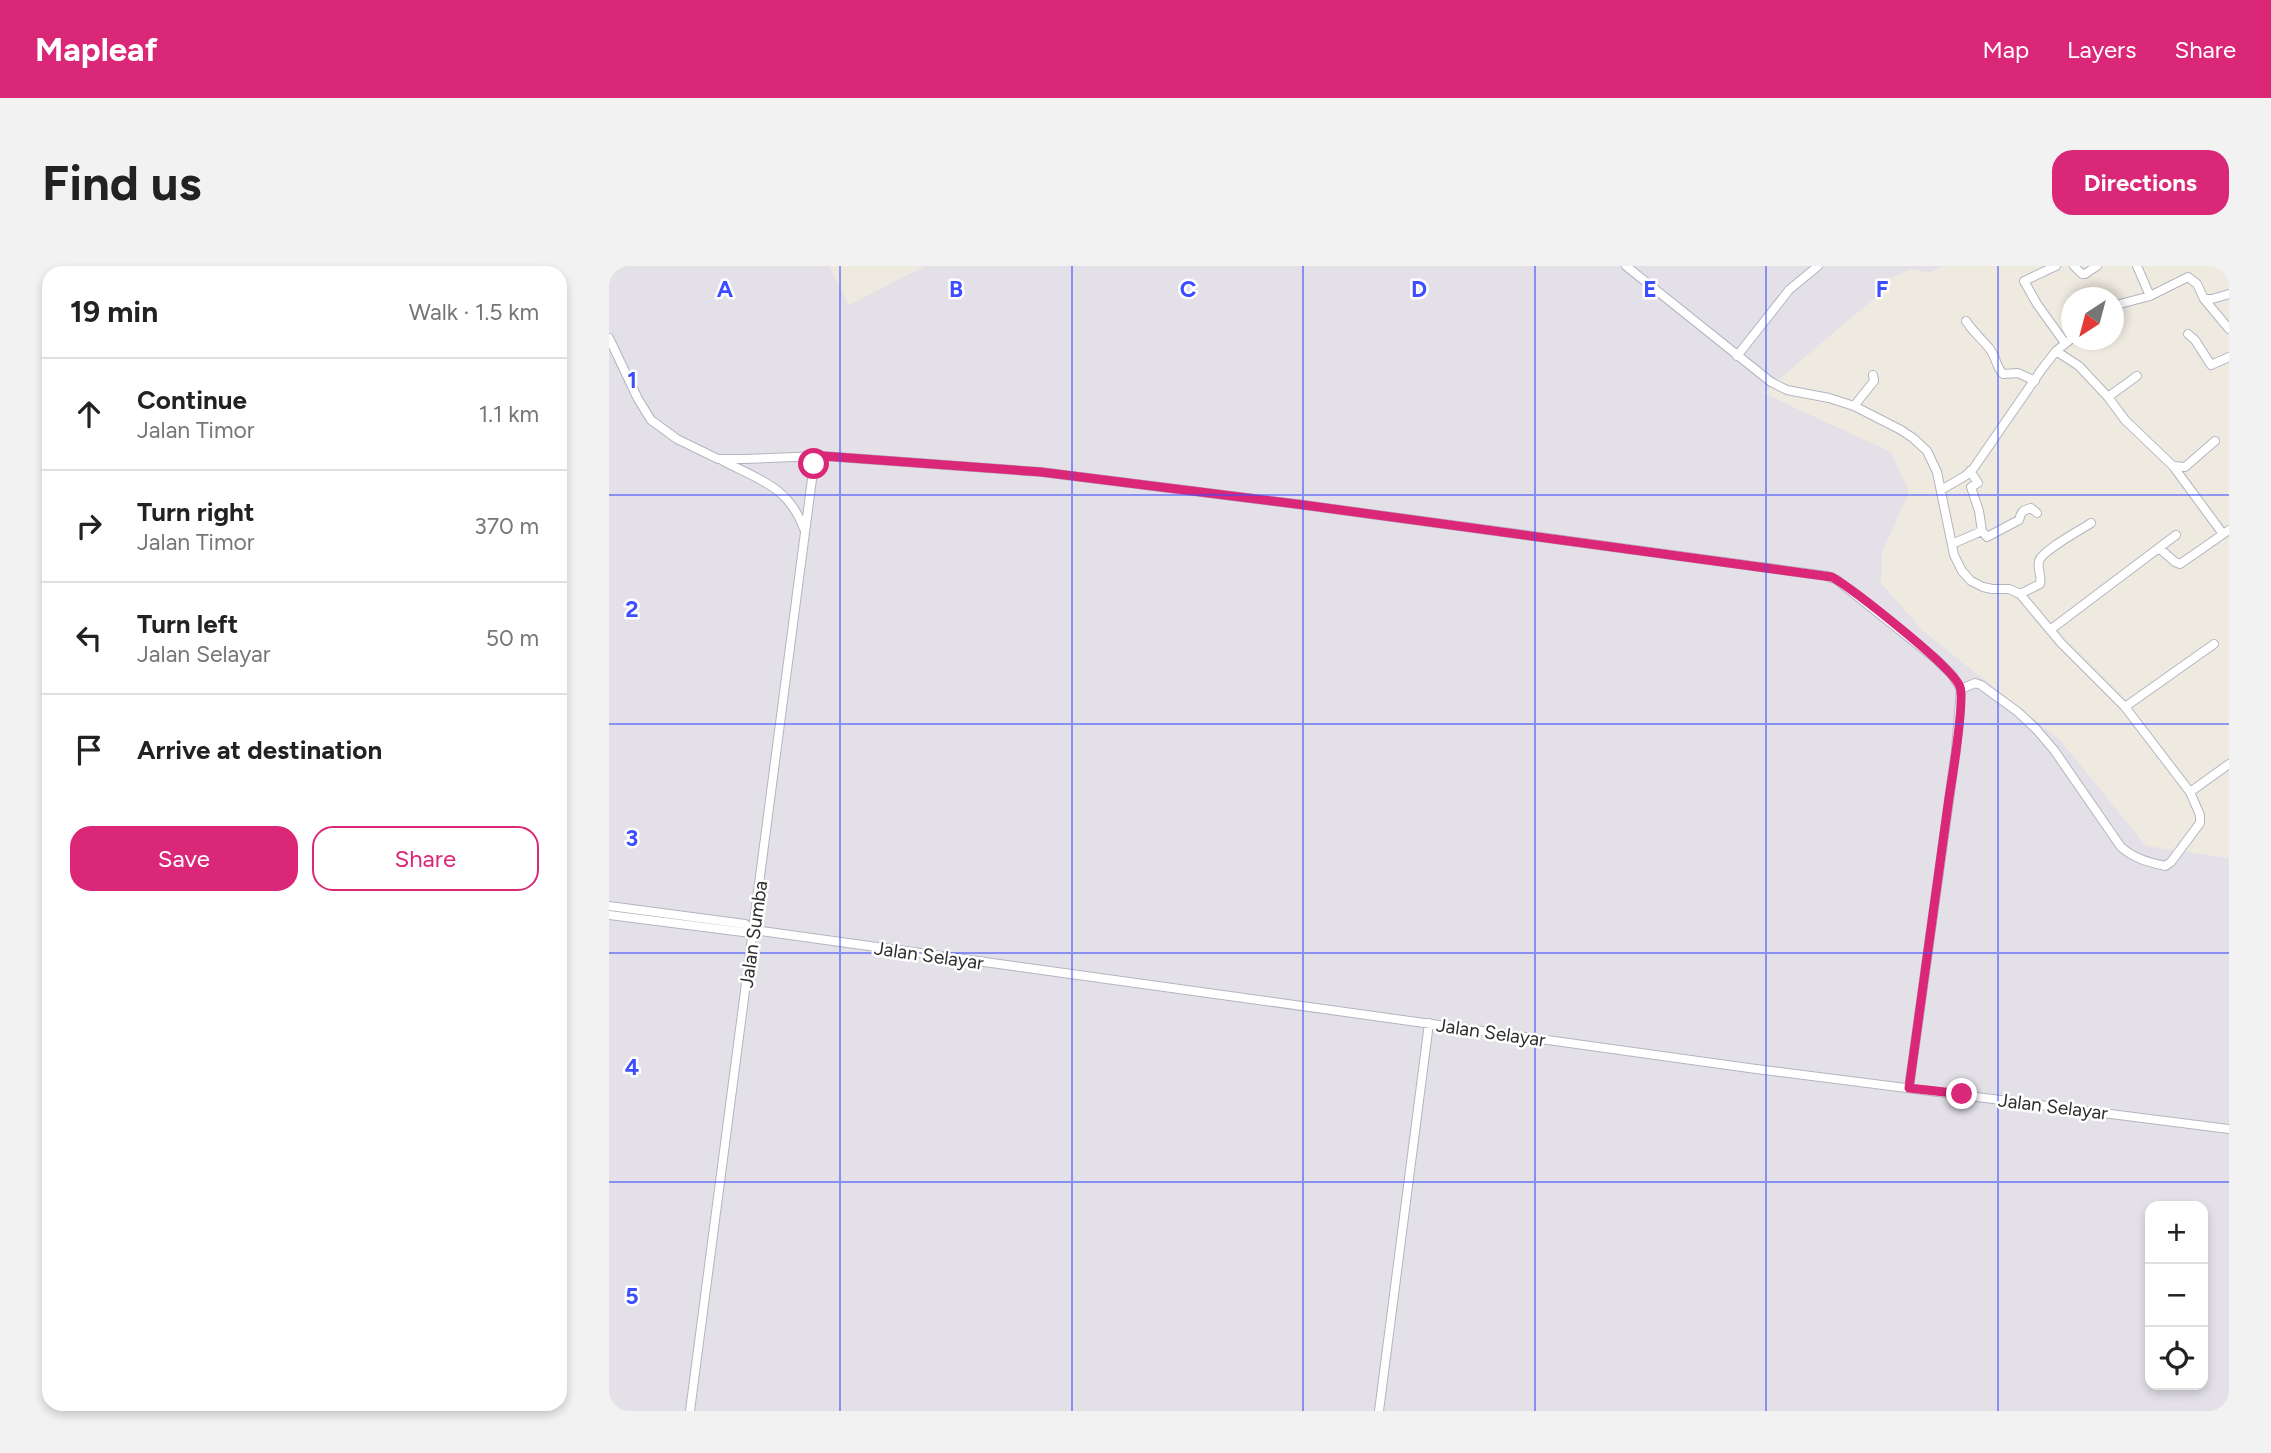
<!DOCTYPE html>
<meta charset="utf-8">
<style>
:root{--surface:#fff;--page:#f2f2f2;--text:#222;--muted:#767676;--line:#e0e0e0;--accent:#db2777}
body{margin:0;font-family:Figtree,sans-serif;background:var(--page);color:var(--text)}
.controls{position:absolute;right:21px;bottom:21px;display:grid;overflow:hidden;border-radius:14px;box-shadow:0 4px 10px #0003}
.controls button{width:63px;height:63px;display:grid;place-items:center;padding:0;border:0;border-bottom:2px solid var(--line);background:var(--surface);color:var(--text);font:35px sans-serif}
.compass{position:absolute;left:1452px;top:21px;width:63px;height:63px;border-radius:50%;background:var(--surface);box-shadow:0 4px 10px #0003;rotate:216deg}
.stop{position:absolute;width:21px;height:21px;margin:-16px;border:5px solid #db2777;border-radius:50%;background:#fff}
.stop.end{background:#db2777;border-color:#fff;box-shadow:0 2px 7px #0008}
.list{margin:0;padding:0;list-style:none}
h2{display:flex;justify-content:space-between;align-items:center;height:91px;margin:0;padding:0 28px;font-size:30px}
h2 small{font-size:23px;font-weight:400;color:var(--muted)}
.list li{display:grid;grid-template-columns:46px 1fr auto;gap:21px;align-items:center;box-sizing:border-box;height:112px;padding:0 28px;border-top:2px solid var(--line)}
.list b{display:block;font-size:26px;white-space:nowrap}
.list p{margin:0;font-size:23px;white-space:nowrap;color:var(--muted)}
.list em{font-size:23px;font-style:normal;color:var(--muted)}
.actions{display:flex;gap:14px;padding:21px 28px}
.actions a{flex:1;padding:16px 0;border:2px solid var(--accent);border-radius:21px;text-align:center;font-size:24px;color:var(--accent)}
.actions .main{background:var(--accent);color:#fff}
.icon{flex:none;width:38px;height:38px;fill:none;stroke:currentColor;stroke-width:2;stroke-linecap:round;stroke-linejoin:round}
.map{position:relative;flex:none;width:1620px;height:1145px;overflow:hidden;border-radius:21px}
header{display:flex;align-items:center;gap:42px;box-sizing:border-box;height:98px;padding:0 35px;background:var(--accent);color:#fff}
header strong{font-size:33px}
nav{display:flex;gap:38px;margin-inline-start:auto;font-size:24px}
.intro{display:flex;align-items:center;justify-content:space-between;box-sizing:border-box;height:168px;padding:0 42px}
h1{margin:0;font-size:49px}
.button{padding:18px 32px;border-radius:21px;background:var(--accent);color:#fff;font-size:24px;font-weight:700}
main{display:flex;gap:42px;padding:0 42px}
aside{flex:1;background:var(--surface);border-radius:21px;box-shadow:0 4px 10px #0003}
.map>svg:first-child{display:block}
.industrial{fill:#e3e0e8;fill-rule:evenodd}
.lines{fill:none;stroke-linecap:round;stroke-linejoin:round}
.minor-casing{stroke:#b4b4c1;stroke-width:10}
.minor{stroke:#fff;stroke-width:8}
.route{stroke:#db2777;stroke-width:9}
.grid{fill:none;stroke:#3d4dff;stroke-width:2;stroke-opacity:0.55}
.labels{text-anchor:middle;stroke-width:5;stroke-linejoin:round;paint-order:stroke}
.street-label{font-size:19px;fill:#2e2e2e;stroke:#fff}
.grid-label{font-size:23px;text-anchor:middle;font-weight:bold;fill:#3d4dff;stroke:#fff;stroke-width:5;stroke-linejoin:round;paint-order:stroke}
</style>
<header>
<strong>Mapleaf</strong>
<nav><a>Map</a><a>Layers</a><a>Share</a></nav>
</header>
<div class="intro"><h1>Find us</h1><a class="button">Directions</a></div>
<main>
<aside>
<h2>19 min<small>Walk · 1.5 km</small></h2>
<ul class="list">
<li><svg class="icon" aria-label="ahead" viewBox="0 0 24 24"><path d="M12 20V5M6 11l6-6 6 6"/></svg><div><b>Continue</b><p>Jalan Timor</p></div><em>1.1 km</em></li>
<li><svg class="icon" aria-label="right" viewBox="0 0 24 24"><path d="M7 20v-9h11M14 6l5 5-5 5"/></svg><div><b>Turn right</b><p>Jalan Timor</p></div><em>370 m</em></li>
<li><svg class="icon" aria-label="left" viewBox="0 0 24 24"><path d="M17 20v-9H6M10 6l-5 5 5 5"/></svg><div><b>Turn left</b><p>Jalan Selayar</p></div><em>50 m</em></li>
<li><svg class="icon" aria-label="arrive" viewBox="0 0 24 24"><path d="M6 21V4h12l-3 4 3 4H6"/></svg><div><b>Arrive at destination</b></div></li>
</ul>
<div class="actions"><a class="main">Save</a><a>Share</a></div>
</aside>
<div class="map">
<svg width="1620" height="1145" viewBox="0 0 1620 1145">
<rect width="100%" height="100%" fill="#efeae0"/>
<path class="industrial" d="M 0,0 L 220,0 L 240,39 L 316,0 L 1334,0 L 1320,7 L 1303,3 L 1264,19 L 1269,29 L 1154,127 L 1282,186 L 1300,226 L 1273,287 L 1272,317 L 1314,365 L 1451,474 L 1537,580 L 1620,592 L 1620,1145 L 0,1145 ZM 1541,940 L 1594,940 L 1594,1119 L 1541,1119 Z"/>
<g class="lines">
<g class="minor-casing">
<path id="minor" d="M 1017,0 L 1162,116 L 1178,124 L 1220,132 L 1245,140 L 1292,164 L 1304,172 L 1318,185 L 1328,206 L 1345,289 L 1353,305 L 1362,315 L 1374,321 L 1383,323 L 1400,323 L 1411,328 L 1452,377 L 1516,441 L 1581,526 L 1591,549 L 1591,557 L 1562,596 L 1556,600 C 1539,596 1526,593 1512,581 L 1445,484 L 1427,463 L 1409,446 L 1372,419 L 1366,417 L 1352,423
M 1447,0 L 1415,15 L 1428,38 L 1456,77
M 1465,0 L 1473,8 L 1476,8 L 1488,0
M 1528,0 L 1541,30
M 1595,33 L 1620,63
M 1504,43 L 1511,38 L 1541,30 L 1579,11 L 1588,18 L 1595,33 L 1603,33 L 1620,28
M 1357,55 C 1364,66 1372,72 1380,82 C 1387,90 1387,101 1394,108 L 1409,107 L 1426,115
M 1579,68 L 1586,74 L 1602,99 L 1620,91
M 0,72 L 29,133 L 42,154 L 68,173 L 109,193 L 136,193 L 214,190 L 432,206 L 695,239 L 1218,310 L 1228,314 L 1327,393 L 1343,409 L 1352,423 L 1347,484 L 1300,822
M 1447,85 L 1470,100 L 1499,131 L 1516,154 L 1564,200 L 1614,268
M 1128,90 L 1180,24 L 1209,0
M 1499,131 L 1528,110
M 1245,140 L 1265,115 L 1264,109
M 114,195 C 151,214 180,221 195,263
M 1564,200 L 1576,201 L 1606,175
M 1361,205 L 1369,217 L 1362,221 L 1370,245 L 1373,265
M 1332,224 L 1356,210 L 1364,203 L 1433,103 L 1447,85 L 1462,73
M 1343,278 L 1373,265 L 1378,271 L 1410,254 C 1412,246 1414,244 1422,242 L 1428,247
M 1550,282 L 1566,296 L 1571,298 L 1620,264
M 1411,328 L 1431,318 C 1433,309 1428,304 1430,295 C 1434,284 1470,265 1482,257
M 1441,364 L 1567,269
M 1516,441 L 1605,378
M 1581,526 L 1620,498
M 0,640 L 136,658 L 145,664 L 134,666 L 0,649
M 145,664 L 1147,803 L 1620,863
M 81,1145 L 206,190
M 770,1145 L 820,757"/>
</g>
<use href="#minor" class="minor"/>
</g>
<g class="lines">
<path class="route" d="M 205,198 L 206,190 L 214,190 L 432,206 L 695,239 L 1223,311 C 1245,324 1344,401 1351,421 C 1356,436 1343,512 1340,532 C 1326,628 1313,725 1300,822 L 1353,828"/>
</g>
<path class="grid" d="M 231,0 L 231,1145M 463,0 L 463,1145M 694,0 L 694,1145M 926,0 L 926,1145M 1157,0 L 1157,1145M 1389,0 L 1389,1145M 0,229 L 1620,229M 0,458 L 1620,458M 0,687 L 1620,687M 0,916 L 1620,916"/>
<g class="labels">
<g class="street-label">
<text transform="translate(144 668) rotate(-82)" y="7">Jalan Sumba</text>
<text transform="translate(320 689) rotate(8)" y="7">Jalan Selayar</text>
<text transform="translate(882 766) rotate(8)" y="7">Jalan Selayar</text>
<text transform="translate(1444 840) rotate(7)" y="7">Jalan Selayar</text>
</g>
</g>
<g class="grid-label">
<text x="116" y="31">A</text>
<text x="347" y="31">B</text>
<text x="579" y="31">C</text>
<text x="810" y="31">D</text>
<text x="1041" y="31">E</text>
<text x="1273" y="31">F</text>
<text x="23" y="122">1</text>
<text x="23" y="351">2</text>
<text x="23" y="580">3</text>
<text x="23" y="809">4</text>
<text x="23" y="1038">5</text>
</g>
</svg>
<div class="controls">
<button>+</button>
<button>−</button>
<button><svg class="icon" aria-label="locate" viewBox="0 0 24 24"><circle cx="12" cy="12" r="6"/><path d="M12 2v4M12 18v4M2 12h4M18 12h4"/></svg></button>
</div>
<svg class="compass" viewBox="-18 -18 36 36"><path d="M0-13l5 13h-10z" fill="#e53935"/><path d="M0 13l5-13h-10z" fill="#767676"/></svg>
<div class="stop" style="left:205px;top:198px"></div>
<div class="stop end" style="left:1353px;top:828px"></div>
</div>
</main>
